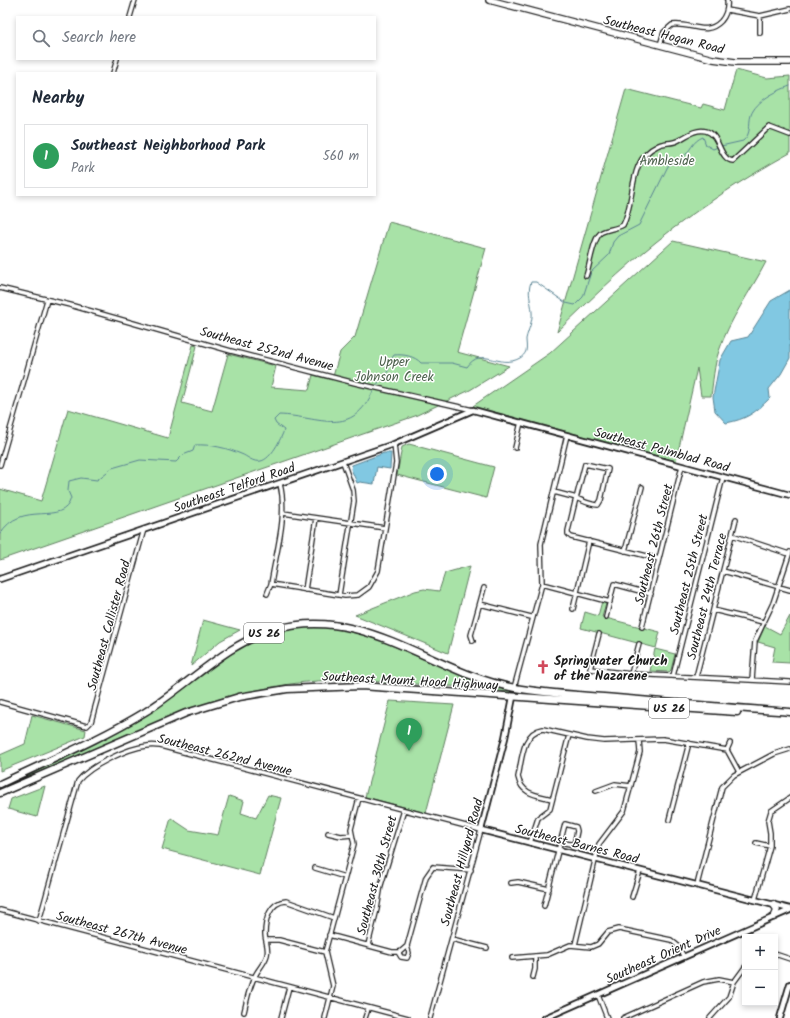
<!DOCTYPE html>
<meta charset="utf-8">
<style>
:root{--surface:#fff;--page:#f6f6f7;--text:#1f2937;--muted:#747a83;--line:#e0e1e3;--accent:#1a73e8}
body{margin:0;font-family:Kalam,sans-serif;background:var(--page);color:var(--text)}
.controls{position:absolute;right:12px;bottom:12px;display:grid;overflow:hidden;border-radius:0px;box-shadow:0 2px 6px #0003}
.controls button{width:36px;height:36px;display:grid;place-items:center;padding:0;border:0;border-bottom:1px solid var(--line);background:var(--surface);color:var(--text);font:20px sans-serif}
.you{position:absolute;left:437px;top:474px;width:14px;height:14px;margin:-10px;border:3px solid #fff;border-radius:50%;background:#1a73e8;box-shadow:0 0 0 6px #1a73e833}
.badge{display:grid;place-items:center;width:26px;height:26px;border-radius:50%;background:var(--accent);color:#fff;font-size:13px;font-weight:700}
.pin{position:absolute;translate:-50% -33px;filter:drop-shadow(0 1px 2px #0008)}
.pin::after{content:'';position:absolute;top:21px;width:14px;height:12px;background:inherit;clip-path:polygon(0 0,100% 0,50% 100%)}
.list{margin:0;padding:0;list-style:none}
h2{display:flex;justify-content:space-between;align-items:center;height:52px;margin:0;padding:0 16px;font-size:17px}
h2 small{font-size:13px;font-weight:400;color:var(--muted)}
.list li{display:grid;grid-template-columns:26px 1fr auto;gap:12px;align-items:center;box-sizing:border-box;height:64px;margin:0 8px 8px;padding:0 8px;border:1px solid var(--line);border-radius:0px}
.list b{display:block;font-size:15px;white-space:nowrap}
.list p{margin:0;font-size:13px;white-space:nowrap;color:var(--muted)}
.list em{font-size:13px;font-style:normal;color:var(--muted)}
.icon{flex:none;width:22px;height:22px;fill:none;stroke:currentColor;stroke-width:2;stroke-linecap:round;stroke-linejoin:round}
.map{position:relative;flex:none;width:790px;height:1018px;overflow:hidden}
.search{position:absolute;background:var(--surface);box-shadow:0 2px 6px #0003;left:16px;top:16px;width:360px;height:44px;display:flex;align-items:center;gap:10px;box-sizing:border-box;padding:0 14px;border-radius:0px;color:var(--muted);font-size:15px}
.panel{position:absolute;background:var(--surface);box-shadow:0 2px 6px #0003;left:16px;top:72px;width:360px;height:124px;border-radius:0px}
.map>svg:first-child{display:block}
.green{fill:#a8e2a7;stroke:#627f62}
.water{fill:#81c8e2;stroke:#598393}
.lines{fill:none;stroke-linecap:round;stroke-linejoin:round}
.stream{stroke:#598393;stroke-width:1}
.street-casing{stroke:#1c1c1c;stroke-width:6}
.secondary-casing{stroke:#1c1c1c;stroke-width:8}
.primary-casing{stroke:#1c1c1c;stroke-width:8}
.highway-casing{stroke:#1c1c1c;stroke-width:9}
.street{stroke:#fff;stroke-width:3.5}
.secondary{stroke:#fff;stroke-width:4.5}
.primary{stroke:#fff;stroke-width:5.5}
.highway{stroke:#fff;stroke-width:6}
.labels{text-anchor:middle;stroke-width:3;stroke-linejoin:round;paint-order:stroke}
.shield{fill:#fff;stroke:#606060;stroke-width:1}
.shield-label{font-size:12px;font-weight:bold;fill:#1c1c1c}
.street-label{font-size:13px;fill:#1c1c1c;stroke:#fff}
.park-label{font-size:13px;fill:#4d614d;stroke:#fff}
.poi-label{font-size:13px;font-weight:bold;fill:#1c1c1c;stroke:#fff;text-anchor:start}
</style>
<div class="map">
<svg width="790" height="1018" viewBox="0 0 790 1018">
<rect width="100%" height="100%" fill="#fff"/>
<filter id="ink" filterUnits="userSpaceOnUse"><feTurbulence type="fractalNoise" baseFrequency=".025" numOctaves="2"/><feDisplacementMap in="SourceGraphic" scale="8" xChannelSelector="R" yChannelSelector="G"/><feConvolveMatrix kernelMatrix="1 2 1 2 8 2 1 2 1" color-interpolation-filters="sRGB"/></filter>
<g filter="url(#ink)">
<path class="green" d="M 736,70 L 767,78 L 790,76 L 790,153 C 743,179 698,208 656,242 C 621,270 589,301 557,332 L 626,89 L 701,108 L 703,104 L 725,110 Z
M 389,222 L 486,248 L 457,352 L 509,366 L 470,390 L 415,416 L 0,560 L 0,489 L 41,501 L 68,409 L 168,438 L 193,345 L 197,346 L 182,403 L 212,411 L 228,354 L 276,366 L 271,387 L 309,390 L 313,375 L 332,380 L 340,352 L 355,337 Z
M 673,241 L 766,262 C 751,291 729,320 719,351 C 714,365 713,382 711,396 L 701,396 L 697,368 L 676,461 L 473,406 L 550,353 Z
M 409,444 L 494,467 L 486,498 L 397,475 L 402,447 Z
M 470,566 L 448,653 L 355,615 L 415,591 L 424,589 L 439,591 L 445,573 Z
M 602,601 L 606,604 L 602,617 L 660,632 L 656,648 L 581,628 L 585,612 L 598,616 Z
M 790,616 L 790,663 L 772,662 L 775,647 L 758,642 L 765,626 L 780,634 Z
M 203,620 L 240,630 L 220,641 L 191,666 Z
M 308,627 L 335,628 L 373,637 L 465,678 L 515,691 L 512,693 L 482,688 L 349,680 C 267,679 195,706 121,738 C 84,754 46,770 9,786 L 8,783 L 136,721 L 162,705 L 238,649 L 276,632 Z
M 655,649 L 675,654 L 671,670 L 669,672 L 650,671 Z
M 390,701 L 454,705 L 426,813 L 365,797 Z
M 32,715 L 86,730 L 85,736 L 0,771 L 0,755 L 25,744 Z
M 45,786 L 37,817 L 8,809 L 11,799 Z
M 268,795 L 281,798 L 260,875 L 162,849 L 171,818 L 189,830 L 218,835 L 229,796 L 244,801 L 241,813 L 256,818 Z"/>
<path class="water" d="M 790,290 L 790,358 L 781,374 L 769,389 L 770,398 C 755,413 747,419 726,423 L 715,411 L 713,397 L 720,360 L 731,341 L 748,337 L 771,301 Z
M 384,453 L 391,453 L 390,469 L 377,467 L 374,484 L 360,482 L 357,483 L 351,469 L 352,465 Z"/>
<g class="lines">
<path class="stream" d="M 721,146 L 743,141 C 752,133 748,125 751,115 C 756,101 776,91 790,86
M 375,387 L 388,371 L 389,362 L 394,355 C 403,354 415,356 421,363 L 452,363 L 467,367 C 482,345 499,370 520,358 C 522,357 525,354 526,351 C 527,347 526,343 526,339 C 528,330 533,321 532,312 C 531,300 527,293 531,282 L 536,282 L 566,303 L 575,305 L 583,297 L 591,272 L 609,255 L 613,242 L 618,236 L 639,225 L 668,166 C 672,162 678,162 682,158 C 691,151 692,141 703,137 L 706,145 L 713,149 L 718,147
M 0,534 C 21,498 63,528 71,498 L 68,491 L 69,481 L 81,478 L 97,480 L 112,468 L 140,460 L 176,462 L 183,455 L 193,451 L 195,445 C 210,444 227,448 241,454 C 247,456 253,463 261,461 C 271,459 281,439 284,430 L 276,424 L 274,420 L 279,415 C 320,416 352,440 374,389"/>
<g class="street-casing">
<path id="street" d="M 727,10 L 760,16 L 790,9
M 760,16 L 760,33
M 130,17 L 135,0
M 660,45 L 664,32 L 672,25 C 690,22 706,37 721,21 C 726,15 728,8 727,0
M 113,73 L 117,59
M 586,276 C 590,266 593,236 602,232 C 608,229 616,229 623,225 C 636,201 627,160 657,146 C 663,142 671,144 677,141 C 685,137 696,128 706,131 C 720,134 719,160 733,161 L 769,127 L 790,135
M 0,288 L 70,305 L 231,351 L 355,383 L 473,410
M 515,448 L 521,422
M 0,465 L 47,300
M 554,492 L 573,497 C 582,500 589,505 598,505 L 601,500 L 608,469 L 585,464 L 577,495 L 575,502 L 568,531 L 568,534 L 571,537 L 659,559
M 283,513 L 385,528
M 732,535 L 789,554
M 625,551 L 642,487
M 723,571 L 790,590
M 271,584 L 345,596 L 358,595 L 369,587 L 378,571 L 396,463 L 394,444
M 542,584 L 610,602
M 305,590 L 316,518
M 267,594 L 271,584 C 276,552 288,516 280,484
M 339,595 L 354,501 L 353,490 L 343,462
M 480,604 L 531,617
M 573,609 L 589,541
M 713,610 L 763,622
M 606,617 L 614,584 L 651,594
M 642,627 L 682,466
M 599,634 L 590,669 L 631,674 L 790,682
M 473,641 L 471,635 L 484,588
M 631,674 L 639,644
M 673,676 L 723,477
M 696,677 L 736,519
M 752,680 L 755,641 L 773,603 L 790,552
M 514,688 L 542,584 L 541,544 L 567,435
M 0,702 L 83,725 L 87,726 L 91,722 L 144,529
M 730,743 L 727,750 L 739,772
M 596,791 L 615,784 L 631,786
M 552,799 C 537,795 522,795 518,777 C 522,760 522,732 543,729 L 587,739 L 604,741 L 663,739 L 727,750
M 669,820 L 689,743
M 328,833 L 341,836 L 352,835
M 530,843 L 538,818 L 550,809 L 569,735
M 756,843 L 770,846
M 433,867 L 471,870
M 315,868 L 345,877
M 511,883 L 518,882 L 549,889
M 697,885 L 722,787 L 734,775 L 774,754 L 790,749
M 632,897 L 640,871
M 755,900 L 770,846 L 770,833 L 768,821 L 771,811 L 790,798
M 544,906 L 565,824 L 576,827 L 577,831 L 574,845 L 561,842
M 0,910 L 408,1018
M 39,921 L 78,781 C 90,766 127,748 147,746 C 154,745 161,746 168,748 L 481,830 L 430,1018
M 329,935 L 392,952 L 400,952 L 407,946 L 426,877 L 433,867
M 452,939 L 487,948
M 266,940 L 279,940 L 325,952
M 368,945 L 377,909 L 381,885 L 404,810
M 575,945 L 599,844 L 624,811 L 640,752 L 639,740
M 398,952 L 401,957 L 407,958 L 409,953 L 407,946
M 775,954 L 790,959
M 512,958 L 547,955 L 570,945 L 591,947 L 598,944 L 608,932 L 619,929 L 671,940 L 677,945 L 684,957
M 533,977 L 535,969 L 535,956
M 598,995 L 607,1018
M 244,1012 C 247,1000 249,987 255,976 C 258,969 265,963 267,955 C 269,947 265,941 265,934 C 265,920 270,902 286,901 L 334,918
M 281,1018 L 289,987
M 325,1018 L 333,986 L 325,952 L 354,844 L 351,829 L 359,798
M 365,1018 L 368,1009
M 623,1018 L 703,982 L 719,979 L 734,982 L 745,967
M 710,1018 L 729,997 L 734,982"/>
</g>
<g class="secondary-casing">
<path id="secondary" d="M 0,579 L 394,444 L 473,410 L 790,495
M 513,697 L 505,738 L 481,830 L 790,909
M 545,1018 L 790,910
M 780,1018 L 790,984"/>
</g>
<g class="primary-casing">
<path id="primary" d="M 489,0 L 713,59 L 735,62 L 790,62
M 773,904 L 777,910 L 774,917"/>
</g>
<g class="highway-casing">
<path id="highway" d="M 0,784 C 48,761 99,740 145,712 C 189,685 225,643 277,629 C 366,605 432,673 515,688 C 548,694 583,695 616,698 C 674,703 732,708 790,712
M 0,793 L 186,713 L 239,697 L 287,689 L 361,686 L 737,712"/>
</g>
<use href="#street" class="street"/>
<use href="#secondary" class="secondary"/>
<use href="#primary" class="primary"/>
<use href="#highway" class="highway"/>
</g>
</g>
<defs>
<g id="church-bare" transform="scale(1.08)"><path d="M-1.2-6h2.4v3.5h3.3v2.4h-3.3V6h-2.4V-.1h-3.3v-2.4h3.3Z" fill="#d1495b" stroke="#fff" stroke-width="2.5" paint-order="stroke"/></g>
</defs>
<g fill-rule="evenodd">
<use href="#church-bare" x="543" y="667"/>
</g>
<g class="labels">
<g class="shield">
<rect x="244" y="623" width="40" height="20" rx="3"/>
<rect x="649" y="698" width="40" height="20" rx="3"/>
</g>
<g class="shield-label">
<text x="264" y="637">US 26</text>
<text x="669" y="712">US 26</text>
</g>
<g class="street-label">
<text transform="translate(664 34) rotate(14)" y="5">Southeast Hogan Road</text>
<text transform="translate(267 348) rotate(15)" y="5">Southeast 252nd Avenue</text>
<text transform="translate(662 449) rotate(15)" y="5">Southeast Palmblad Road</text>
<text transform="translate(234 487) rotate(-19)" y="5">Southeast Telford Road</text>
<text transform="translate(653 544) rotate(-76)" y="5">Southeast 26th Street</text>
<text transform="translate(688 574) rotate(-76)" y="5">Southeast 25th Street</text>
<text transform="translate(706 596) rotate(-76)" y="5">Southeast 24th Terrace</text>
<text transform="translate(108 625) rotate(-75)" y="5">Southeast Callister Road</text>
<text transform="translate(410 680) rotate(3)" y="5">Southeast Mount Hood Highway</text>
<text transform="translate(225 754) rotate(14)" y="5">Southeast 262nd Avenue</text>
<text transform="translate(577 843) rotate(14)" y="5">Southeast Barnes Road</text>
<text transform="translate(461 862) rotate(-75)" y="5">Southeast Hillyard Road</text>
<text transform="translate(376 875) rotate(-75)" y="5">Southeast 30th Street</text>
<text transform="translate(122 932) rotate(15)" y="5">Southeast 267th Avenue</text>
<text transform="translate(663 954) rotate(-24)" y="5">Southeast Orient Drive</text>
</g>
<g class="park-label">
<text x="667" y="165">Ambleside</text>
<text x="394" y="366">Upper<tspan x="394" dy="15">Johnson Creek</tspan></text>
</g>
<g class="poi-label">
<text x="554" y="665">Springwater Church<tspan x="554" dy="15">of the Nazarene</tspan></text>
</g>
</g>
</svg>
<div class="controls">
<button>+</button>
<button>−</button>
</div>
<div class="you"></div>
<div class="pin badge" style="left:409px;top:751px;background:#2e9e5b">1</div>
<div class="search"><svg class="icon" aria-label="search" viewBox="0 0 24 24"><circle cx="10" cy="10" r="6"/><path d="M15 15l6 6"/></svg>Search here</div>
<section class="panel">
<h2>Nearby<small></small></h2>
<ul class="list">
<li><span class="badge" style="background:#2e9e5b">1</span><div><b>Southeast Neighborhood Park</b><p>Park</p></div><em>560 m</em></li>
</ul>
</section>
</div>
